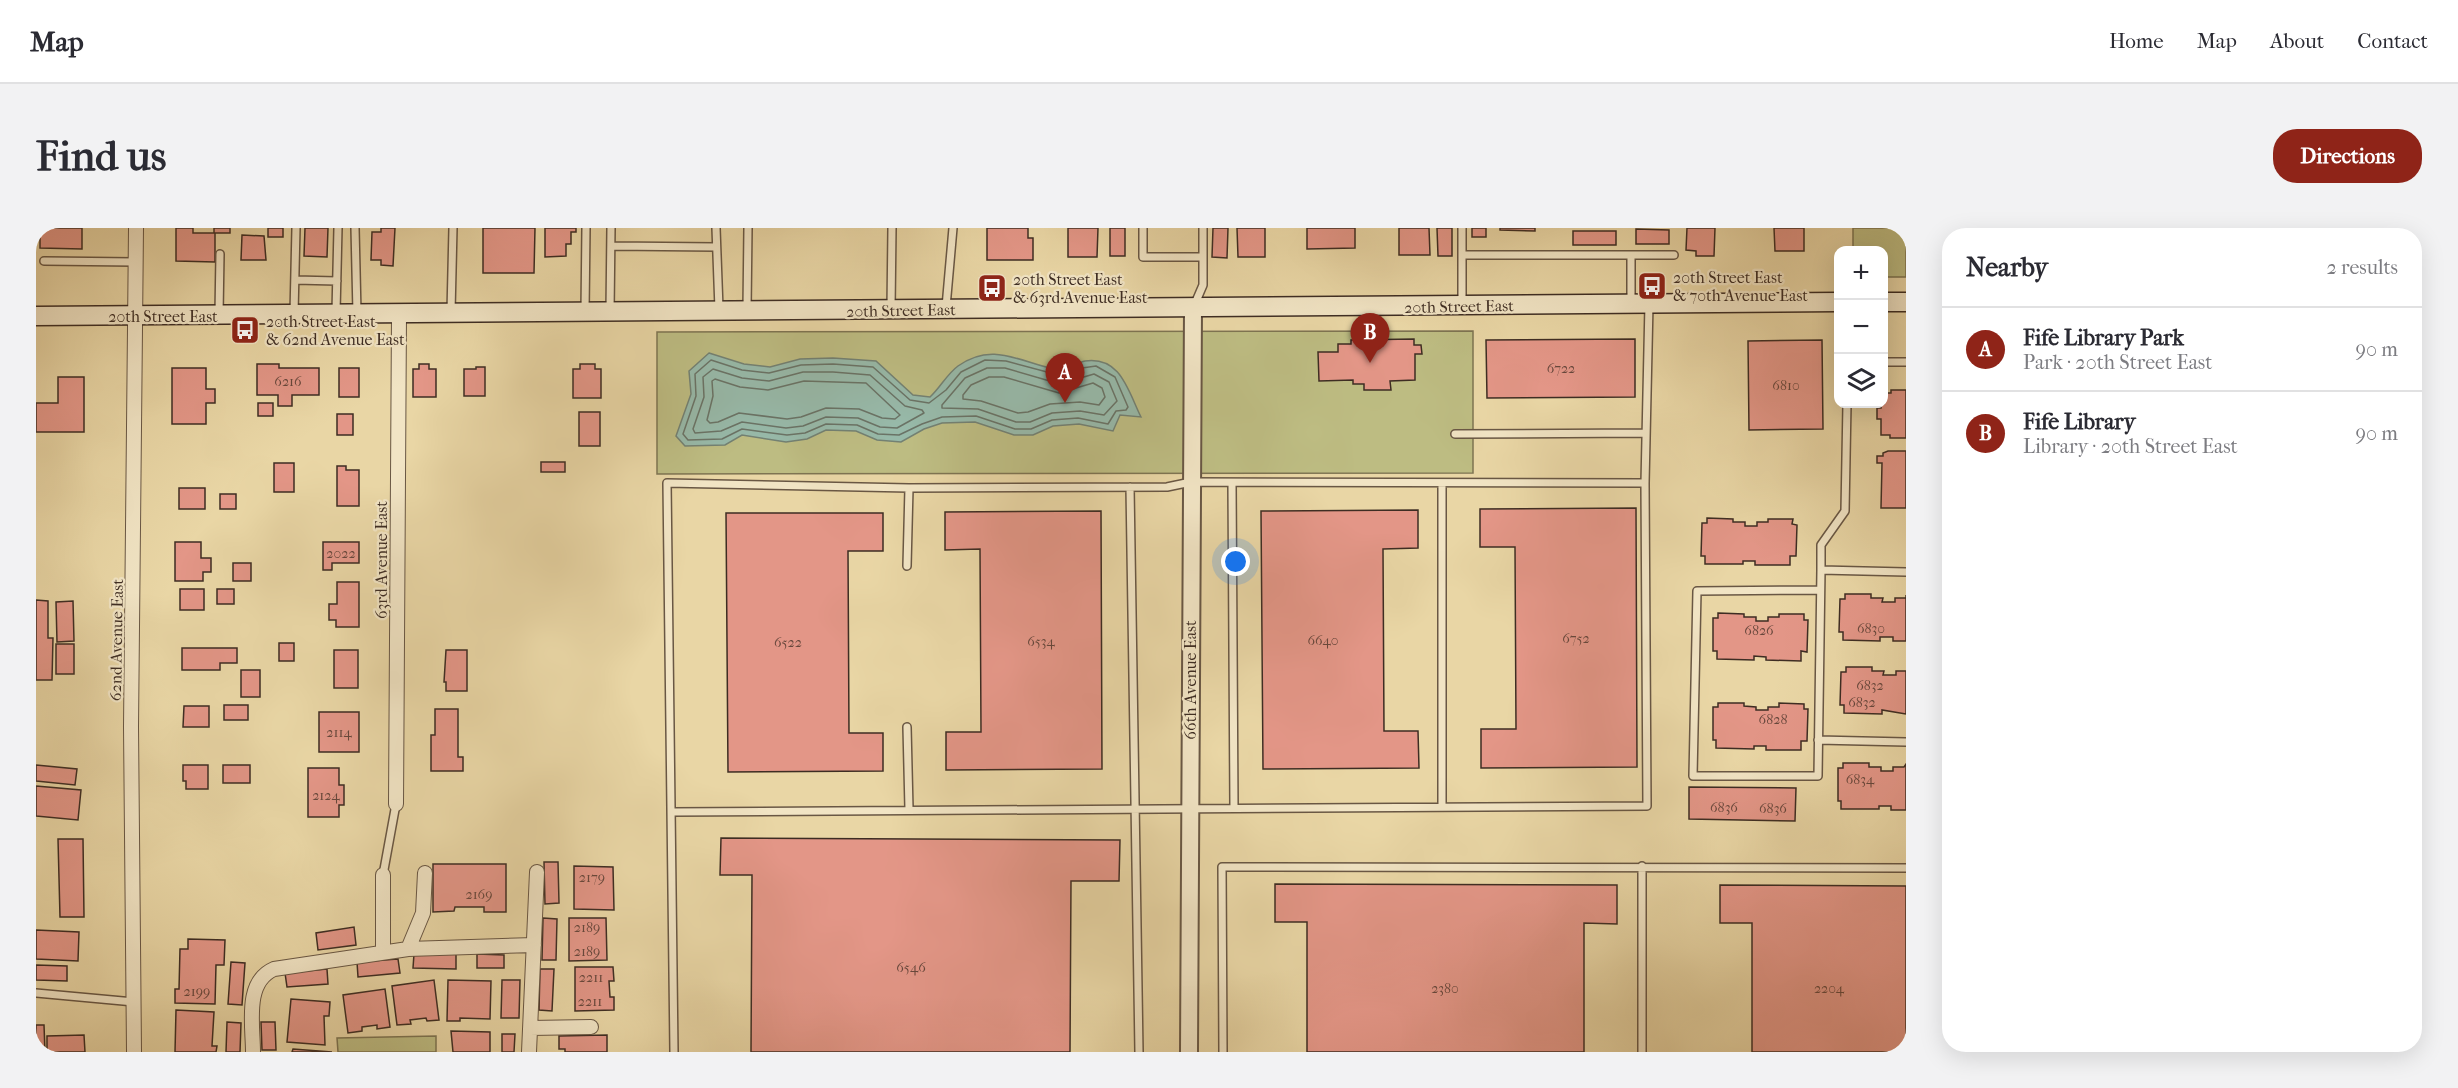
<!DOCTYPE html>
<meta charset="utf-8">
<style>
:root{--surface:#fff;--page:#f2f2f3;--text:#2b2b33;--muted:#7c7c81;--line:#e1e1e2;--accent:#8f2418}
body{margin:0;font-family:"IM FELL French Canon",serif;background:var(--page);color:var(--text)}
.controls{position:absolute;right:18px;top:18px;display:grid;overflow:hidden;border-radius:12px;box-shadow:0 6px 24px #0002}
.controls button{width:54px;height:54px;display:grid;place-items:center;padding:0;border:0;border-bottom:2px solid var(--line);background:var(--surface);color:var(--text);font:30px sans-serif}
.you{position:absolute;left:1200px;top:334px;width:21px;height:21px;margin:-15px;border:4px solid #fff;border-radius:50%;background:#1a73e8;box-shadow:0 0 0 9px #1a73e833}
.badge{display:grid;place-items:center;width:39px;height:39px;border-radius:50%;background:var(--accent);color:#fff;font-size:20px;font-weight:700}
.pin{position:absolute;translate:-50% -50px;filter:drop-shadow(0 2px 3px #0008)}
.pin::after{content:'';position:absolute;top:32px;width:21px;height:18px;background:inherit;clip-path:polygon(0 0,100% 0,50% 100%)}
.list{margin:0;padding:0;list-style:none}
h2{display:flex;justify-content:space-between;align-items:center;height:78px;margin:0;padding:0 24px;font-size:26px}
h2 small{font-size:20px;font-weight:400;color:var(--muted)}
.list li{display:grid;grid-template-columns:39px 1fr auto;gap:18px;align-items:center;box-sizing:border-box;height:84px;padding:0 24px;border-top:2px solid var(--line)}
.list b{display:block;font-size:22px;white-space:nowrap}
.list p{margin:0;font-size:20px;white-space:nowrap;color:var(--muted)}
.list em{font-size:20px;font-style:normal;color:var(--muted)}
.icon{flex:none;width:33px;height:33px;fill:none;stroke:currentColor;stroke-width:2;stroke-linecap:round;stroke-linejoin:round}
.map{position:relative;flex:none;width:1870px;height:824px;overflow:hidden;border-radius:24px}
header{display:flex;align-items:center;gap:36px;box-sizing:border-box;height:84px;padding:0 30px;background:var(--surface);border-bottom:2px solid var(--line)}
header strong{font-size:28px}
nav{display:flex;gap:33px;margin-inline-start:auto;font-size:21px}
.intro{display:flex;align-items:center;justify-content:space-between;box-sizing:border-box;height:144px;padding:0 36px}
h1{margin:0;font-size:42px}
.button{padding:15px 27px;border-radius:24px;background:var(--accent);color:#fff;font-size:21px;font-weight:700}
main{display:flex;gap:36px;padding:0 36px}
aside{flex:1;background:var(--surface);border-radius:24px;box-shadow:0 6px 24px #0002}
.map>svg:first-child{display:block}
.green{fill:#bdbc82;stroke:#7e7452;stroke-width:1.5}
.water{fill:#97b9a9;stroke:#738173;stroke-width:1.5}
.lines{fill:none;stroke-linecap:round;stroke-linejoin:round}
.shore{stroke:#6a7366;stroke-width:1.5}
.building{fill:#e39687;stroke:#3e2d23;stroke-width:1.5}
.service-casing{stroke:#695744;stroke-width:10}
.minor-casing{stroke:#695744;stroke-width:16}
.tertiary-casing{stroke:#695744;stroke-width:20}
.secondary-casing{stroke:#3e2d23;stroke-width:21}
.service{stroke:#f1e4c4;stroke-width:7}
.minor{stroke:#f1e4c4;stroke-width:14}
.tertiary{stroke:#f1e4c4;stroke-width:16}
.secondary{stroke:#f1e4c4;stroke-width:18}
.labels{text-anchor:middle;stroke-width:4.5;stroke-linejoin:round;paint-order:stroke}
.number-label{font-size:14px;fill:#67473c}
.poi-label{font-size:16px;fill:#3e2d23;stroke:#f1e4c4;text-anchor:start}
.street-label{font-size:16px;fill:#3e2d23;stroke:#f1e4c4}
</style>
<header>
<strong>Map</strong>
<nav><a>Home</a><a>Map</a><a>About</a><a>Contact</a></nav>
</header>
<div class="intro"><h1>Find us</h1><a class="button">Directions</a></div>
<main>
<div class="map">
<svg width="1870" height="824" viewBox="0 0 1870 824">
<rect width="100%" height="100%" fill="#e9d6a5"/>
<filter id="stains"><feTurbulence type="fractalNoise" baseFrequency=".00333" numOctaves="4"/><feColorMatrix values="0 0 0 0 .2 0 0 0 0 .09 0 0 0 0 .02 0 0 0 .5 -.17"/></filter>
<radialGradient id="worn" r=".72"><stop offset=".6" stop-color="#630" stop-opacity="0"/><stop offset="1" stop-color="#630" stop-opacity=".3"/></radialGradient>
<path class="green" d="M 1817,0 L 1870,0 L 1870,49 L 1848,49 L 1848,22 L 1817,22 Z
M 1437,103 L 1437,245 L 621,246 L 621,104 Z
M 400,808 L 400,824 L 302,824 L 301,810 Z"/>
<path class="water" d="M 673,125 L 708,136 L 734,139 L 764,131 L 797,130 L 840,133 L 877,167 L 894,169 C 904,160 911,146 922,138 C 958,112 986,136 1023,142 C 1031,143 1040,135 1049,133 C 1085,128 1092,163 1105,189 L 1084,187 L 1077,203 L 1043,196 L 1017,198 L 997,207 L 978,207 L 939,194 L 906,195 L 888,201 L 865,214 L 841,212 L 820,203 L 790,202 L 771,211 L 750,214 L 706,207 L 689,217 L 649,218 L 640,208 L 655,166 L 653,143 Z"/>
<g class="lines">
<path class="shore" d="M 675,132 L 706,142 L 733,145 L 765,137 L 797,136 L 837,139 L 874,172 L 893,175 L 910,162 L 925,144 L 949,132 L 970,133 L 1026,148 L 1046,140 L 1060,138 L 1079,149 L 1092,179 L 1090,182 L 1080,183 L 1072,196 L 1042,190 L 1016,192 L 995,201 L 979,201 L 940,188 L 906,189 L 886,196 L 863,207 L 842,206 L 821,197 L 790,196 L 769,205 L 751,207 L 706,201 L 686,211 L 652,212 L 647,206 L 660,168 L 659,146 Z
M 951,140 L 969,140 L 1024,156 L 1058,146 L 1073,154 L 1081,173 L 1068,187 L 1044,183 L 1016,185 L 994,194 L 980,194 L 942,181 L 906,180 L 906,177 L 929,150 Z
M 677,141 L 706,150 L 733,153 L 767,144 L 797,144 L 834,147 L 869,178 L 886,182 L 888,185 L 861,200 L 844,199 L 822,190 L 790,189 L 767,198 L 750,200 L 706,194 L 685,203 L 659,205 L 657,201 L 668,169 L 667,149 Z
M 953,149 L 968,149 L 1023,165 L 1057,155 L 1066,160 L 1069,169 L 1063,177 L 1044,174 L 1014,176 L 992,184 L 982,185 L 945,173 L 927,171 L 927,167 L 935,157 Z
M 679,151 L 704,159 L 732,162 L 768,153 L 830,155 L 864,187 L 859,191 L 846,190 L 823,181 L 790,180 L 765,189 L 751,191 L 703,185 L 682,194 L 674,195 L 671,192 L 677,168 L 676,153 Z"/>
</g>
<path class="building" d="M 4,0 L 46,0 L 46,21 L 4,20 Z
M 140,0 L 157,0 L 157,5 L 179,5 L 179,34 L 140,33 Z
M 178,0 L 194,0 L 194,5 L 178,5 Z
M 232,0 L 247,0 L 247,9 L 232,9 Z
M 269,0 L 292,0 L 291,29 L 268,28 Z
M 345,0 L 359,0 L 357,38 L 345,37 L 345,32 L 335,32 L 336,4 L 345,4 Z
M 447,0 L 499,0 L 498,45 L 447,45 Z
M 509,0 L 540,0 L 540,4 L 535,4 L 535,16 L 530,16 L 530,28 L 509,29 Z
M 951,0 L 992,0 L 992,10 L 997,10 L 997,32 L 951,32 Z
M 1032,0 L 1062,0 L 1061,29 L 1032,29 Z
M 1074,0 L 1089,0 L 1089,28 L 1074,28 Z
M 1177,0 L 1192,0 L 1191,30 L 1176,29 Z
M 1201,0 L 1229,0 L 1229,29 L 1202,29 Z
M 1271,0 L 1319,0 L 1319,20 L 1271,21 Z
M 1363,0 L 1393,0 L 1394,27 L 1363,27 Z
M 1401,0 L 1416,0 L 1416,28 L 1402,28 Z
M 1436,0 L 1450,0 L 1450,9 L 1436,9 Z
M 1464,0 L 1499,0 L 1499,3 L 1464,2 Z
M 1651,0 L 1679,0 L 1678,28 L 1660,28 L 1660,23 L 1650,22 Z
M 1738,0 L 1768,0 L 1768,23 L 1739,23 Z
M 1600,1 L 1633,2 L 1633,16 L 1600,16 Z
M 1537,3 L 1580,3 L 1580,17 L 1537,17 Z
M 206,7 L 228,8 L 230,32 L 205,32 Z
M 1378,111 L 1378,117 L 1385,117 L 1386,126 L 1379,126 L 1379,152 L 1354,153 L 1355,162 L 1328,162 L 1328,156 L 1317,156 L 1317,152 L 1283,153 L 1282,124 L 1302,124 L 1302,116 L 1315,116 L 1315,112 Z
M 1599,111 L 1599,169 L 1451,170 L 1450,112 Z
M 1786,112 L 1787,201 L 1713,202 L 1712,113 Z
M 221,136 L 243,136 L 243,140 L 283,140 L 283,167 L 256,167 L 256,178 L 242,178 L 242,167 L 221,167 Z
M 383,136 L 393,136 L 393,141 L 400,141 L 400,169 L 377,169 L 377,141 L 383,141 Z
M 544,136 L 559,136 L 559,141 L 565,141 L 565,170 L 537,170 L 537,141 L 544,141 Z
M 440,139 L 449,139 L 449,168 L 428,168 L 428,141 L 440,141 Z
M 136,140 L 170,140 L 170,161 L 179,161 L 179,175 L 170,175 L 170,196 L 136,196 Z
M 303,140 L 323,140 L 323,169 L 303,169 Z
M 22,149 L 48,149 L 48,204 L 0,204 L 0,175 L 22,175 Z
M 1855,162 L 1870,162 L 1870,210 L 1854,210 L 1854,207 L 1845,207 L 1845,191 L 1841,191 L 1841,180 L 1845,180 L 1845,176 L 1848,176 L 1848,165 L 1855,165 Z
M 222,175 L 237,175 L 237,188 L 222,188 Z
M 543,184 L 564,184 L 564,218 L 543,218 Z
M 301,186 L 317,186 L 317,207 L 301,207 Z
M 1852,223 L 1870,223 L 1870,280 L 1845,280 L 1846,235 L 1841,235 L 1841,228 L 1847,228 L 1847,225 Z
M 505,234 L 529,234 L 529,244 L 505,244 Z
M 238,235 L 258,235 L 258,264 L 238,264 Z
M 301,238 L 310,238 L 310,242 L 323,242 L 323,278 L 301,278 Z
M 143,260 L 169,260 L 169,281 L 143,281 Z
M 184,266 L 200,266 L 200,281 L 184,281 Z
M 1600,280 L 1601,539 L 1445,540 L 1445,501 L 1480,501 L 1479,319 L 1444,319 L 1444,281 Z
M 1382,282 L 1382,320 L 1347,321 L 1348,503 L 1382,503 L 1383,540 L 1227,541 L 1225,283 Z
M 1065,283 L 1066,541 L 910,542 L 910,504 L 945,504 L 944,321 L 909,322 L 909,284 Z
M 690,285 L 847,285 L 847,323 L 812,323 L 813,505 L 847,505 L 847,543 L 692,544 Z
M 1671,290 L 1697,291 L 1697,294 L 1709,294 L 1709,298 L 1721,298 L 1721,294 L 1732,294 L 1732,291 L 1757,291 L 1756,296 L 1761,297 L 1760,328 L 1754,328 L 1754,337 L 1719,337 L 1719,333 L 1707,333 L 1707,336 L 1669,336 L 1669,328 L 1665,328 L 1666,295 L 1671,295 Z
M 139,314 L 165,314 L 165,330 L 175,330 L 175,344 L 167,344 L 167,353 L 139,353 Z
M 287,314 L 323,314 L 323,335 L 296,335 L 296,342 L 287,342 Z
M 197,335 L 215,335 L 215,353 L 197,353 Z
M 301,354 L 323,354 L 323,399 L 300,399 L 300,392 L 293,392 L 293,376 L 301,376 Z
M 144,361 L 168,361 L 168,382 L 144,382 Z
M 181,361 L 198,361 L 198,376 L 181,376 Z
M 1809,366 L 1835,366 L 1835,370 L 1847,370 L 1846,374 L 1859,374 L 1859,370 L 1870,370 L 1870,367 L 1870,413 L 1857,413 L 1857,409 L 1844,409 L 1844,413 L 1807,412 L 1807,404 L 1803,404 L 1804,371 L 1809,371 Z
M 0,372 L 12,373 L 12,410 L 17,410 L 16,452 L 0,452 Z
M 37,373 L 38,413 L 21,414 L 20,374 Z
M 1682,385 L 1708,386 L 1708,389 L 1720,389 L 1720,393 L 1732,393 L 1732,389 L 1743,389 L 1743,386 L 1768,386 L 1768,392 L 1772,392 L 1771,424 L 1765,423 L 1765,433 L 1730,432 L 1730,429 L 1718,428 L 1718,432 L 1681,431 L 1681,423 L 1677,423 L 1677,390 L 1682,390 Z
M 243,415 L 258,415 L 258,433 L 243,433 Z
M 20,416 L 38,416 L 38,446 L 20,446 Z
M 146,420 L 201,420 L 201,435 L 184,435 L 184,442 L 146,442 Z
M 298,422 L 322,422 L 322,460 L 298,460 Z
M 410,422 L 431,422 L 431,463 L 410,463 L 410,454 L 408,454 Z
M 1810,439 L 1836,439 L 1836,443 L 1848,443 L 1847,447 L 1860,447 L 1860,443 L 1870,443 L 1870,486 L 1846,482 L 1846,486 L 1808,485 L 1808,477 L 1804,477 L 1805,444 L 1810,444 Z
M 205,442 L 224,442 L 224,469 L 205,469 Z
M 1682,475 L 1708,475 L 1708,478 L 1720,479 L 1720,482 L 1732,482 L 1732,479 L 1743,479 L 1743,475 L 1768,476 L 1768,481 L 1772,481 L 1771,513 L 1765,513 L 1765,522 L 1730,522 L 1730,518 L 1718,518 L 1718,521 L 1680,520 L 1680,512 L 1677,512 L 1677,479 L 1682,479 Z
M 188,477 L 212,477 L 212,492 L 188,492 Z
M 148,478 L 173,478 L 173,499 L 147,499 Z
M 399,481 L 422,481 L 422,529 L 427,529 L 427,543 L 395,543 L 395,507 L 399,507 Z
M 283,484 L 323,484 L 323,524 L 283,524 Z
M 1807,535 L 1833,535 L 1833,539 L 1845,539 L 1845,543 L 1857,543 L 1857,539 L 1868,539 L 1870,536 L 1870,582 L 1855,582 L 1855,578 L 1843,578 L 1843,581 L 1805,581 L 1805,573 L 1802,573 L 1802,540 L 1807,540 Z
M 0,537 L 41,541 L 39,557 L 0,553 Z
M 147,537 L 172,537 L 172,561 L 150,561 L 150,553 L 147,553 Z
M 187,537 L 214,537 L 214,555 L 187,555 Z
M 272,540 L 303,540 L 303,557 L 308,557 L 308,577 L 303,577 L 303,589 L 272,589 Z
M 0,558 L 45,562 L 42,592 L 0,588 Z
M 1653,559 L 1760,560 L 1759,593 L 1653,591 Z
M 685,610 L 1084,612 L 1083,653 L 1035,653 L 1034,824 L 715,824 L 716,647 L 684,647 Z
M 22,611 L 47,611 L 48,689 L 24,689 Z
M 508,634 L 522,634 L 523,675 L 509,676 Z
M 397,636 L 470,636 L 470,684 L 448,684 L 448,679 L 419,679 L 418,683 L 397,684 Z
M 538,638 L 577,639 L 578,682 L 538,681 Z
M 1239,656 L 1581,657 L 1581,696 L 1548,695 L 1548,824 L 1271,824 L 1271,694 L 1239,694 Z
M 1684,657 L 1870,658 L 1870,824 L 1716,824 L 1716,695 L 1684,695 Z
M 507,690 L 521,691 L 520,732 L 506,732 Z
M 533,690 L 570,690 L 571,732 L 533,733 Z
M 318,699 L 320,717 L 282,722 L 280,705 Z
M 0,702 L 43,704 L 42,733 L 0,731 Z
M 152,711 L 189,712 L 188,737 L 180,737 L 179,776 L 139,775 L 139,761 L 143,761 L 144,721 L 152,721 Z
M 378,726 L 420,726 L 420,741 L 377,740 Z
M 441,726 L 468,727 L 468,740 L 441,740 Z
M 362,731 L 364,745 L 322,749 L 321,734 Z
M 195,734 L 209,735 L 206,777 L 192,776 Z
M 0,737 L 31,738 L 31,753 L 0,752 Z
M 539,739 L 577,739 L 578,753 L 573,753 L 574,769 L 578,769 L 578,782 L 539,783 Z
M 291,741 L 292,756 L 251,759 L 249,745 Z
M 504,741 L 518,741 L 516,783 L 503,782 Z
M 398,752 L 403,792 L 391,793 L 390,790 L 374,792 L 375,796 L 361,797 L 356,758 Z
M 412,752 L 455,753 L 454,791 L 424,790 L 424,793 L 411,793 Z
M 466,752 L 484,752 L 483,790 L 465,790 Z
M 349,761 L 354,799 L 341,801 L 341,797 L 326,799 L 326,803 L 312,805 L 307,767 Z
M 255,771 L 294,774 L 293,788 L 288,788 L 289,817 L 251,814 Z
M 140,782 L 178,784 L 176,818 L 181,818 L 180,824 L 139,824 Z
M 191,794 L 205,795 L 204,824 L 190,824 Z
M 225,794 L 239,794 L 240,822 L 226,822 Z
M 0,797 L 8,797 L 9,824 L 0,824 Z
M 415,803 L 454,804 L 454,824 L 417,824 Z
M 466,806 L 479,806 L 478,824 L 466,824 Z
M 48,807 L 49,824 L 11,824 L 11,808 Z
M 571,807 L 571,824 L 529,824 L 529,821 L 523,821 L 523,808 Z
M 257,821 L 296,824 L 256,824 Z"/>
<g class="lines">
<g class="service-casing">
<path id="service" d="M 319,0 L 321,85
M 680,0 L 683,81
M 1107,0 L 1107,29 L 1167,29
M 1426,0 L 1426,75
M 575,18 L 680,19
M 1426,27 L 1638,27
M 1595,27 L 1595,75
M 8,33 L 99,34
M 259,52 L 301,53
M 1158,78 L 1167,57 L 1167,0
M 910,79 L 917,0
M 711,81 L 712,0
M 855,81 L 856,0
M 549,83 L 550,0
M 574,83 L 575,0
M 300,84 L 302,0
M 415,84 L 417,0
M 258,85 L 260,0
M 183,86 L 184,26
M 1848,134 L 1870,134
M 1419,206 L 1609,205
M 1196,255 L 1198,580
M 1406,255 L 1406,579
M 1609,255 L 1613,76
M 1094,259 L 1103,824
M 871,338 L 873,260
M 1785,342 L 1870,344
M 1784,362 L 1661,363 L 1657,548 L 1782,548 L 1785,342 L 1785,317 L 1809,283 L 1811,176
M 871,499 L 873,581
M 1782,512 L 1870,514
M 636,584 L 1611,578 L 1609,255 L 1155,254 L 1131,259 L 873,260 L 631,255 L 638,824
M 347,647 L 360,576
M 0,765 L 98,774
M 1187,824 L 1186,639 L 1870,640
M 1606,824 L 1606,638"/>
</g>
<g class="minor-casing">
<path id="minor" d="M 360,576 L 363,87
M 372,721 L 387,685 L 389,645
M 347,724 L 347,647
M 494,800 L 555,799
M 98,824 L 95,499 L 100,0
M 217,824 C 217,797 208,754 238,741 L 372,721 L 498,717
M 493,824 L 501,644"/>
</g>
<g class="tertiary-casing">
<path id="tertiary" d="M 1153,824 L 1157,80"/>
</g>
<g class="secondary-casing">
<path id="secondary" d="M 1848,74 L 1870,74
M 0,88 L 1802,74"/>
</g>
<use href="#service" class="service"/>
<use href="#minor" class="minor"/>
<use href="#tertiary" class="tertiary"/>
<use href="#secondary" class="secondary"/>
</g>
<defs>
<g id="bus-square" transform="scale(1.5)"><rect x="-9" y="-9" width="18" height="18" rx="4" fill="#8f2418" stroke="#f1e4c4"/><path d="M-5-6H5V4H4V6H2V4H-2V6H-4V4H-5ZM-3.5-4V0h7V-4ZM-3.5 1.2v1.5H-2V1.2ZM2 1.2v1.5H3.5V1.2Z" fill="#fff"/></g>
</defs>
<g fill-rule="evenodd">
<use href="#bus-square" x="1616" y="58"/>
<use href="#bus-square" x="956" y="60"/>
<use href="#bus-square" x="209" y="102"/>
</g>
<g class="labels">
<g class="number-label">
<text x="1525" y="145">6722</text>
<text x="252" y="158">6216</text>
<text x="1750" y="162">6810</text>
<text x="305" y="330">2022</text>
<text x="1835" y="405">6830</text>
<text x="1723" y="407">6826</text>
<text x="1540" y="415">6752</text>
<text x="1287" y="417">6640</text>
<text x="1005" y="418">6534</text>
<text x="752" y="419">6522</text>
<text x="1834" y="462">6832</text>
<text x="1826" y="479">6832</text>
<text x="1737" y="496">6828</text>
<text x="303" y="509">2114</text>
<text x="1824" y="556">6834</text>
<text x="290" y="572">2124</text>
<text x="1688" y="584">6836</text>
<text x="1737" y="585">6836</text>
<text x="556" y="654">2179</text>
<text x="443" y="671">2169</text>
<text x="551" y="704">2189</text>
<text x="551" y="728">2189</text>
<text x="875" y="744">6546</text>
<text x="555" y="754">2211</text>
<text x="1409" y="765">2380</text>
<text x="1793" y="765">2204</text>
<text x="161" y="768">2199</text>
<text x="554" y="778">2211</text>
</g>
<g class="poi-label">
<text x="1637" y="55">20th Street East<tspan x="1637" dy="18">&amp; 70th Avenue East</tspan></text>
<text x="977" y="57">20th Street East<tspan x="977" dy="18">&amp; 63rd Avenue East</tspan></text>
<text x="230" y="99">20th Street East<tspan x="230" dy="18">&amp; 62nd Avenue East</tspan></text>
</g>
<g class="street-label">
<text transform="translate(1423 78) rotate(-1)" y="6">20th Street East</text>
<text transform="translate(865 82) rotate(-1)" y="6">20th Street East</text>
<text x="127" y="94">20th Street East</text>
<text transform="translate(345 332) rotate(-90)" y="6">63rd Avenue East</text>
<text transform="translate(80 412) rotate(-89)" y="6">62nd Avenue East</text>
<text transform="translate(1154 452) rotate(-90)" y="6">66th Avenue East</text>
</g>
</g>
<rect width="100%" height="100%" filter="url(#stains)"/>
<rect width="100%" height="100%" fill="url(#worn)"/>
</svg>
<div class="controls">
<button>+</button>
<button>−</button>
<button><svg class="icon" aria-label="layers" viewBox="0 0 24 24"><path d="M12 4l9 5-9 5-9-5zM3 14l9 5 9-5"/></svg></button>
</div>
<div class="you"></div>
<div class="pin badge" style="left:1029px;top:175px">A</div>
<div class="pin badge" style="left:1334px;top:135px">B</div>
</div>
<aside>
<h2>Nearby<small>2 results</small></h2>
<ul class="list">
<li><span class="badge">A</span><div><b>Fife Library Park</b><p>Park · 20th Street East</p></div><em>90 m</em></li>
<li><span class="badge">B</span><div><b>Fife Library</b><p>Library · 20th Street East</p></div><em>90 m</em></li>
</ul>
</aside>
</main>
